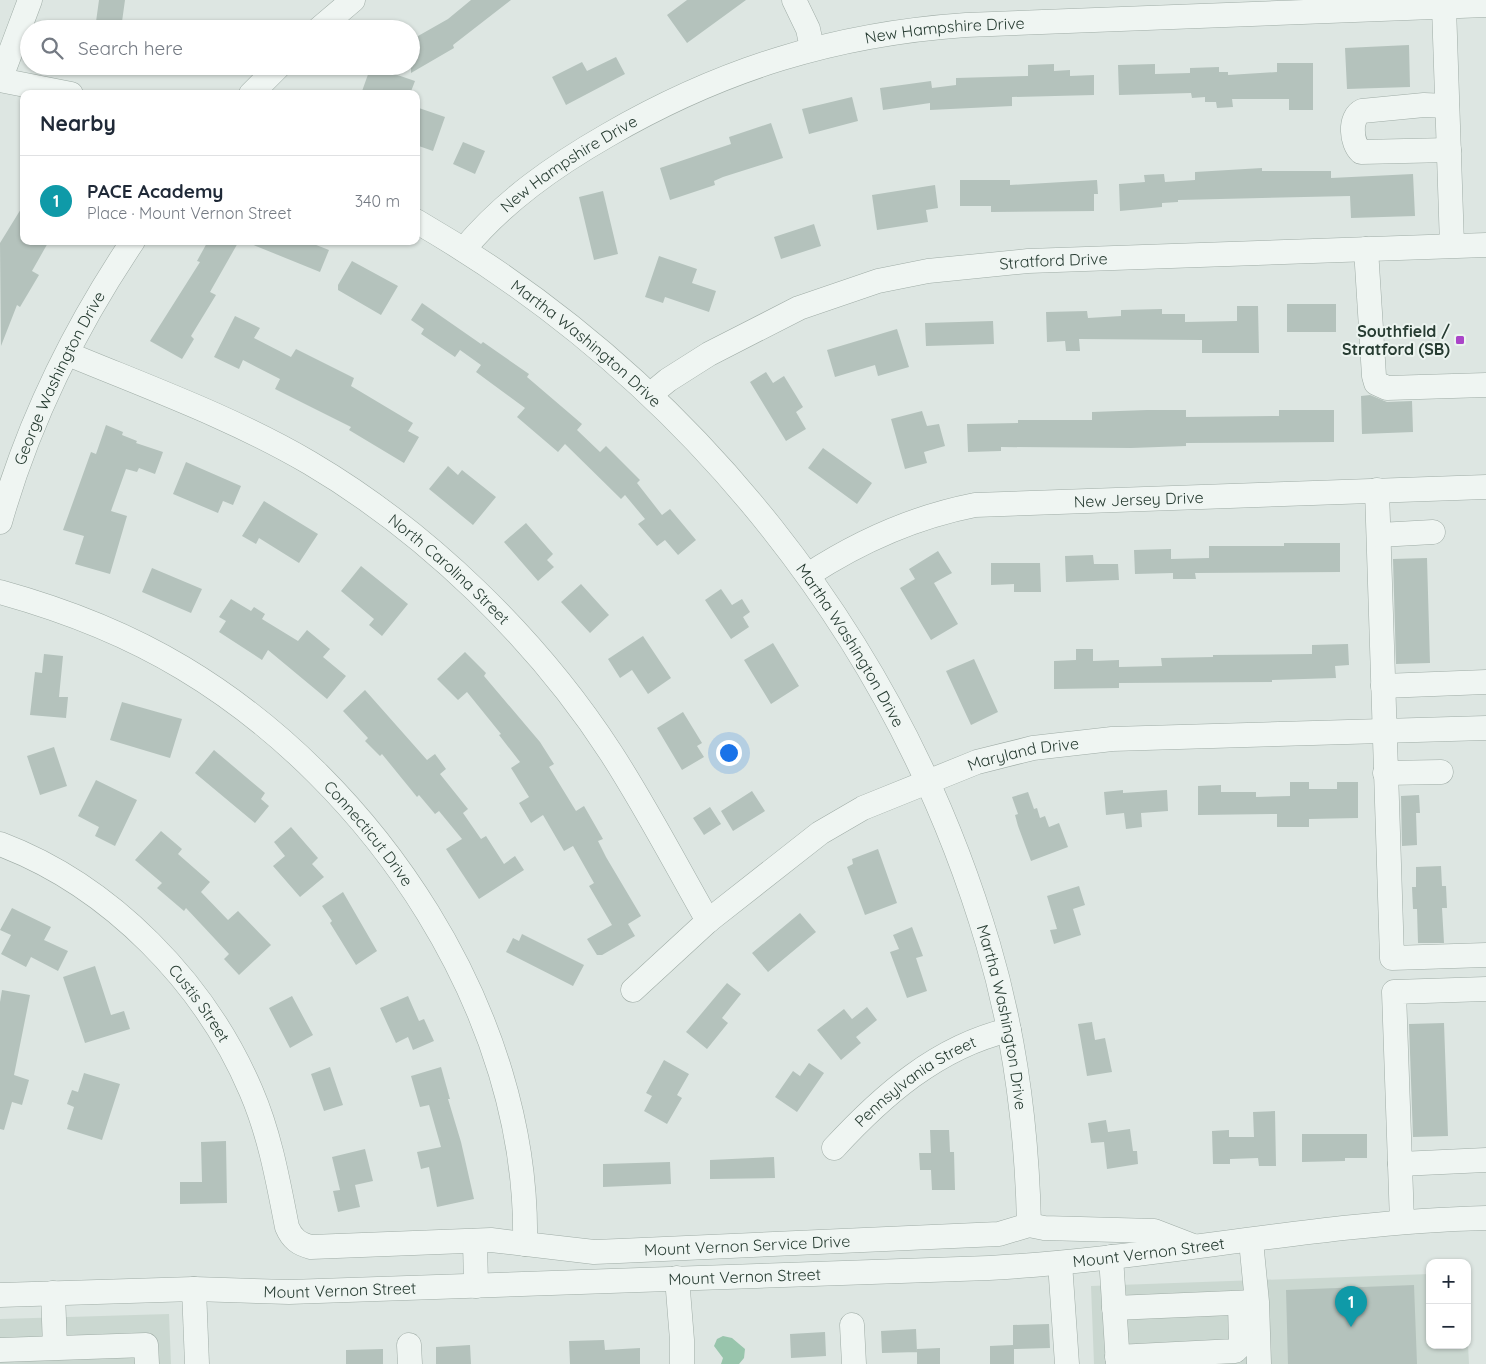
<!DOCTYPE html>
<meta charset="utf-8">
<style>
:root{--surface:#fff;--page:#f6f6f7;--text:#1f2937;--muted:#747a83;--line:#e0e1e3;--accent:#db2777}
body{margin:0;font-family:Quicksand,sans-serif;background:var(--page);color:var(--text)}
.controls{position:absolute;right:15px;bottom:15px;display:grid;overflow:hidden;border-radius:10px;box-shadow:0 1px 4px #0004}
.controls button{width:45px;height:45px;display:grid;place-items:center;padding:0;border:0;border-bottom:1px solid var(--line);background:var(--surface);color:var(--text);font:25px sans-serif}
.you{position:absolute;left:728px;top:752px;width:18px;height:18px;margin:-12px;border:4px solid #fff;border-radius:50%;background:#1a73e8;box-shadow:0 0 0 8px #1a73e833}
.badge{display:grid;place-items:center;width:32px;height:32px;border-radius:50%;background:var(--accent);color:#fff;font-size:16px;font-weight:700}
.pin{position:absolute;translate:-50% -41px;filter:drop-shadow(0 1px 2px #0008)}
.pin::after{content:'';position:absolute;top:26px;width:18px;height:15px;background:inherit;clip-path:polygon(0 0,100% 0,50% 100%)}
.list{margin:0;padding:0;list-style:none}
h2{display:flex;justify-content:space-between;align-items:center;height:65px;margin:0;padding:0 20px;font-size:21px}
h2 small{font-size:16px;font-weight:400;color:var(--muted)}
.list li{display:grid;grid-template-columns:32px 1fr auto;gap:15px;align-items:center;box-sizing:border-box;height:90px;padding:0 20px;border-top:1px solid var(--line)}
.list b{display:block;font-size:19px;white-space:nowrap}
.list p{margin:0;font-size:16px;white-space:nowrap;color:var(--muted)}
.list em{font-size:16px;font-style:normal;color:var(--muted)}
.icon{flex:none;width:28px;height:28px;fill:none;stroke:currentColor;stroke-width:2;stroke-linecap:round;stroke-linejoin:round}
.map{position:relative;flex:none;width:1486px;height:1364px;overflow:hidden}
.search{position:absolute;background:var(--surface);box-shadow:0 1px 4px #0004;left:20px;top:20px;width:400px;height:55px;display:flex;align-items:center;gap:12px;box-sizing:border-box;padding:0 18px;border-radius:28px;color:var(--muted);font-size:19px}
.panel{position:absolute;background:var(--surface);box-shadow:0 1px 4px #0004;left:20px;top:90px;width:400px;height:155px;border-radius:10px}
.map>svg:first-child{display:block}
.built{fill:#cbd8d1}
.water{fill:#98c5ac}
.building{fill:#b4c2bc}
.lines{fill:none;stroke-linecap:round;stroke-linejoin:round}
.minor-casing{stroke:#9faca6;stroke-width:25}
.minor{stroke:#eff5f2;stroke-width:24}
.poi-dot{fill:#aa44c8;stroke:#ecf4f0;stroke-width:2}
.labels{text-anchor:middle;stroke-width:4;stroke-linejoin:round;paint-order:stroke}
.street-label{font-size:16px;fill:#273c32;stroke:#ecf4f0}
.poi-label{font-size:16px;font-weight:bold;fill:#273c32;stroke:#ecf4f0;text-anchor:end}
</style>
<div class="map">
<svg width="1486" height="1364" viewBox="0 0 1486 1364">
<rect width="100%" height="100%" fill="#dde6e2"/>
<path class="built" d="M 1430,1274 L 1430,1345 L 1467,1345 L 1467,1326 L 1469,1364 L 1094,1364 L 1091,1286 Z
M 169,1314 L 171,1364 L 0,1364 L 0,1319 Z"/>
<path class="water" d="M 723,1336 L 732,1338 L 745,1349 L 744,1358 L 739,1364 L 721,1364 L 723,1358 L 714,1346 L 717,1339 Z"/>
<path class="building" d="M 99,0 L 125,0 L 121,29 L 95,29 Z
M 471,0 L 511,0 L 453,45 L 454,48 L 411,73 L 411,40 L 448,19 Z
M 687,0 L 746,0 L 687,43 L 667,15 Z
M 1409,45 L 1410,87 L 1347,89 L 1345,48 Z
M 616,57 L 625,74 L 566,105 L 552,77 L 582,62 L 587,71 Z
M 1277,63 L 1313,63 L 1313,110 L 1289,110 L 1289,99 L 1232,99 L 1233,107 L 1217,108 L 1216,102 L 1205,102 L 1205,97 L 1192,98 L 1191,93 L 1119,95 L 1118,65 L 1155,64 L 1155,74 L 1190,73 L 1190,68 L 1219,67 L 1219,72 L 1228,72 L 1228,75 L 1277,72 Z
M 1054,64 L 1054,71 L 1070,70 L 1070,76 L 1094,75 L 1094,95 L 1012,97 L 1012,106 L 930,110 L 930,103 L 883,110 L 880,88 L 931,81 L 932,88 L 956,85 L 956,78 L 1028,76 L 1028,65 Z
M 371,66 L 415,81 L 410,94 L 361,94 Z
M 852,97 L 858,121 L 809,134 L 802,109 Z
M 416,107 L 445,117 L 433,151 L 416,145 Z
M 771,123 L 783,158 L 723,177 L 714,181 L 715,185 L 670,200 L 660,168 L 731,144 L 729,137 Z
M 463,142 L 485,151 L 475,174 L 453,164 Z
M 1262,168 L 1262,171 L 1331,171 L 1331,178 L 1413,174 L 1415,216 L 1351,218 L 1350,196 L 1178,200 L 1178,202 L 1162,203 L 1162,207 L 1120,211 L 1119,184 L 1145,182 L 1144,175 L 1164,174 L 1165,182 L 1195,180 L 1195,172 Z
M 960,180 L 1010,180 L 1010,185 L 1097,180 L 1098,194 L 1094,194 L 1094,211 L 991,212 L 991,206 L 960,206 Z
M 935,185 L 938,208 L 926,210 L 928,222 L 877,230 L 872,195 Z
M 603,191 L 618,254 L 594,260 L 579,197 Z
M 24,204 L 24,241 L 49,241 L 32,271 L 39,275 L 20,307 L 17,305 L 1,346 L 0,243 Z
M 814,224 L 821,246 L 781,259 L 774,237 Z
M 208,241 L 239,241 L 210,292 L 216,295 L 191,336 L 194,339 L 182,359 L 150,341 L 200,262 L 197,261 Z
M 306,241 L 329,250 L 320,272 L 246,242 Z
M 659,256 L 697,269 L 692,283 L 716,291 L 709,312 L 665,297 L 663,303 L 645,297 Z
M 352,261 L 398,286 L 381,315 L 338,290 L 338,285 Z
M 422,303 L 481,344 L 483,342 L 529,374 L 527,377 L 582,424 L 577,430 L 600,452 L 606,446 L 640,480 L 637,483 L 662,515 L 670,509 L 696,540 L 678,555 L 665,540 L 657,546 L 638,524 L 645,519 L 625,495 L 621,499 L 565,444 L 558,452 L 517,417 L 525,408 L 476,372 L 481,365 L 460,350 L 455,357 L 421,334 L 424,329 L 411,320 Z
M 1287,304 L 1336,304 L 1336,332 L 1287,332 Z
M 1237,306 L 1258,306 L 1259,353 L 1202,353 L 1202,340 L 1079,339 L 1080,351 L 1066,351 L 1065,341 L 1047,342 L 1046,312 L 1087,311 L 1088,318 L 1121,316 L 1121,310 L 1162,309 L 1162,314 L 1185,314 L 1185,322 L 1237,321 Z
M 235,316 L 260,328 L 254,338 L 291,357 L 296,349 L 354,378 L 351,386 L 413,423 L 408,431 L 419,437 L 404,463 L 349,430 L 351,427 L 275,389 L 280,379 L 243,360 L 239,369 L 214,357 Z
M 993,321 L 994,344 L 926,346 L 925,323 Z
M 897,329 L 909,367 L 878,376 L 875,365 L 835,377 L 827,350 Z
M 766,372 L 773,383 L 784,376 L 803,407 L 796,412 L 806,429 L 786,441 L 750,382 Z
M 1370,395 L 1387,402 L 1412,401 L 1413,432 L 1362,434 L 1361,396 Z
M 1147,410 L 1186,410 L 1186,417 L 1279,416 L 1279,410 L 1334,410 L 1334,442 L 1186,443 L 1186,446 L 1131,448 L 1001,447 L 1001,451 L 968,452 L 967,424 L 1018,423 L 1018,420 L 1092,420 L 1092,412 Z
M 922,411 L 927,426 L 939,424 L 945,446 L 924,452 L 927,463 L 905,469 L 891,419 Z
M 106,425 L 123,432 L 122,435 L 137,441 L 136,443 L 163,452 L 155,474 L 139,468 L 137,472 L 126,469 L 111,511 L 127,516 L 110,574 L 75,564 L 84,536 L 63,530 L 91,452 L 96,454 Z
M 823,448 L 872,483 L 857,504 L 808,468 Z
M 186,462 L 241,486 L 233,505 L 223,501 L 218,513 L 173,494 Z
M 448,466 L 458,475 L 462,470 L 496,497 L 473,525 L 429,489 Z
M 264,501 L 318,534 L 299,563 L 259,538 L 256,544 L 242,536 Z
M 526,523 L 553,554 L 547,560 L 554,567 L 538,581 L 504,542 Z
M 1284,543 L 1340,543 L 1340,572 L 1195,573 L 1196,579 L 1173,579 L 1173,573 L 1135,574 L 1134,550 L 1171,549 L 1171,559 L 1209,558 L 1209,546 L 1284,546 Z
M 938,551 L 952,573 L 934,583 L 958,624 L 931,640 L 900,588 L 915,579 L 909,569 Z
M 1093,555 L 1094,564 L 1118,564 L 1119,580 L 1066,582 L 1065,556 Z
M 1427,558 L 1430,663 L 1396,664 L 1393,559 Z
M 991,563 L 1040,563 L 1041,592 L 1014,592 L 1014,584 L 991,585 Z
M 361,566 L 408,604 L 382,636 L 369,625 L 374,619 L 341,591 Z
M 152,568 L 202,589 L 191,613 L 142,592 Z
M 581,584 L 609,615 L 590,633 L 561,602 Z
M 721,589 L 732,605 L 742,599 L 750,612 L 743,617 L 749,627 L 731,639 L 705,600 Z
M 231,599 L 251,611 L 254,607 L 265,614 L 262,619 L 298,641 L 307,630 L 330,649 L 323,657 L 346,676 L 327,699 L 268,650 L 262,660 L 219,632 L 226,621 L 219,617 Z
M 643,636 L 671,678 L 648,694 L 632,670 L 620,678 L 608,659 Z
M 773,643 L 799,686 L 771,704 L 744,660 Z
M 1348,644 L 1349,665 L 1335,666 L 1336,678 L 1272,680 L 1272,682 L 1119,683 L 1119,688 L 1054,689 L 1054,661 L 1076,660 L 1076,649 L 1093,649 L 1093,661 L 1119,660 L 1119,667 L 1162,666 L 1161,658 L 1213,657 L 1213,655 L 1312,654 L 1312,645 Z
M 465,652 L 486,673 L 484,676 L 540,742 L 554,764 L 549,767 L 576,811 L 584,806 L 603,839 L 598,841 L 606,857 L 641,916 L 628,924 L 635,936 L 602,955 L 597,955 L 587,939 L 612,925 L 589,886 L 594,883 L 573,846 L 564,851 L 543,815 L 531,823 L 519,803 L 529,797 L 511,768 L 520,762 L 499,735 L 501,734 L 467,692 L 458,700 L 437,679 Z
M 44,654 L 63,656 L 59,697 L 68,697 L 66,718 L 30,715 L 35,672 L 42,673 Z
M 974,659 L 998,712 L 971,725 L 946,671 Z
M 365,690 L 427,760 L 435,754 L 446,769 L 440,774 L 468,809 L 463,813 L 481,839 L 486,836 L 504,864 L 515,856 L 524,870 L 479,899 L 446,849 L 462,839 L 439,811 L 435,814 L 419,795 L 417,797 L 382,754 L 380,756 L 365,741 L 368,738 L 343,711 Z
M 122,702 L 182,719 L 170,758 L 110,740 Z
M 683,712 L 702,743 L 697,746 L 704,757 L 682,770 L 657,728 Z
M 54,747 L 67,786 L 40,795 L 27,756 Z
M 214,750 L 265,793 L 261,799 L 269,806 L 255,823 L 195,773 Z
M 96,780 L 137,800 L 115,846 L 95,836 L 99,827 L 78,816 Z
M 1290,782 L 1309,782 L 1309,789 L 1337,789 L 1337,782 L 1358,782 L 1358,818 L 1309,819 L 1309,827 L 1277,827 L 1277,814 L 1198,815 L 1198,786 L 1221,785 L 1221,792 L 1256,792 L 1256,797 L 1290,796 Z
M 1123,790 L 1123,793 L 1167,790 L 1168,811 L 1141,813 L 1142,827 L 1126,829 L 1124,813 L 1106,815 L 1104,792 Z
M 752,791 L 765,811 L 733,831 L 721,811 Z
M 1028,792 L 1034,809 L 1037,808 L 1040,818 L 1045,816 L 1049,827 L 1059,823 L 1068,847 L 1031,861 L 1018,826 L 1015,815 L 1018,814 L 1012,797 Z
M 1419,795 L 1420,813 L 1416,813 L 1417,845 L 1402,846 L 1401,796 Z
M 710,807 L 721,824 L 704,835 L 693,818 Z
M 291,827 L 318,858 L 312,864 L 324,877 L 300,897 L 273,866 L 285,856 L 274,842 Z
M 161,831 L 182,849 L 178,854 L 210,882 L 201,892 L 228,920 L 238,911 L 271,945 L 239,975 L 224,959 L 229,954 L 186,908 L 184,911 L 157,888 L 162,883 L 135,860 Z
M 878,849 L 897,903 L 865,915 L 847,867 L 853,864 L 852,859 Z
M 1441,866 L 1442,886 L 1446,886 L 1447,908 L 1442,908 L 1444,943 L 1418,943 L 1417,909 L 1413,909 L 1412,887 L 1416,887 L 1416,867 Z
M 1079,886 L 1085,905 L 1073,909 L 1081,935 L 1054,944 L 1050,930 L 1057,929 L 1047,896 Z
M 343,892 L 377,951 L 356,965 L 330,923 L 332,921 L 322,906 Z
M 12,908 L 51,927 L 44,940 L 68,951 L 58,971 L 31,957 L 26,967 L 1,954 L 11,935 L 0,930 Z
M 800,913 L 816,932 L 768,972 L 752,953 Z
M 912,927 L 923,956 L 916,958 L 927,991 L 907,998 L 890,952 L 899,949 L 893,935 Z
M 522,934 L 584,965 L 573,986 L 506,952 L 513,938 L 519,941 Z
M 95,966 L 111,1015 L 124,1011 L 130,1029 L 85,1043 L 63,977 Z
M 727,983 L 741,994 L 722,1018 L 728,1023 L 707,1049 L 686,1032 Z
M 2,990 L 30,995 L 14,1075 L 29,1080 L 22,1105 L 12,1102 L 4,1130 L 0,1129 L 0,1002 Z
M 292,996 L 313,1035 L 290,1048 L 269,1008 Z
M 408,996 L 419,1021 L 424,1019 L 434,1041 L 413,1050 L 408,1037 L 396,1043 L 380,1008 Z
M 867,1007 L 877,1020 L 856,1037 L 861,1043 L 841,1060 L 817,1030 L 844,1009 L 852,1019 Z
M 1092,1022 L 1095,1040 L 1105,1038 L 1112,1072 L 1087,1076 L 1078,1024 Z
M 1444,1023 L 1448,1136 L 1413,1137 L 1409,1024 Z
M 664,1060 L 689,1074 L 677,1095 L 682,1098 L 667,1124 L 644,1111 L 652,1096 L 646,1093 Z
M 809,1063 L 824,1073 L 797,1112 L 775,1097 L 793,1071 L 800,1076 Z
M 330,1067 L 343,1105 L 324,1111 L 311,1074 Z
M 441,1067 L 450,1099 L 448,1099 L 461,1142 L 474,1199 L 437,1207 L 429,1167 L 421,1169 L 417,1152 L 441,1147 L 429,1105 L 420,1107 L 411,1076 Z
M 84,1073 L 120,1084 L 102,1140 L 67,1129 L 74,1107 L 67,1104 L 72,1090 L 78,1092 Z
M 1275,1111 L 1276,1166 L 1259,1166 L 1258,1158 L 1230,1159 L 1230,1164 L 1213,1164 L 1212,1131 L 1229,1130 L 1229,1137 L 1254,1137 L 1253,1112 Z
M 1106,1120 L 1108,1132 L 1130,1129 L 1133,1151 L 1137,1151 L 1138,1164 L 1107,1169 L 1104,1142 L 1091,1143 L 1088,1123 Z
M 930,1130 L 949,1130 L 950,1152 L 954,1152 L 955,1190 L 932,1190 L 931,1170 L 920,1170 L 919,1153 L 931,1153 Z
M 1302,1134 L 1367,1134 L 1367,1158 L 1345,1158 L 1345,1161 L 1302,1162 Z
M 226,1141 L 227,1203 L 180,1204 L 180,1182 L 202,1182 L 201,1142 Z
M 365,1149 L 373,1181 L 355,1185 L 360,1207 L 338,1212 L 333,1191 L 340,1190 L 332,1157 Z
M 774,1157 L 775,1178 L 710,1179 L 710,1160 Z
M 670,1162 L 671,1184 L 603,1187 L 603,1164 Z
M 1414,1285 L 1417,1364 L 1288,1364 L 1286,1290 Z
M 1049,1324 L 1050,1348 L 1014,1349 L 1014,1364 L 990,1364 L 990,1346 L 1013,1345 L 1013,1325 Z
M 916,1329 L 917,1352 L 882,1353 L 881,1331 Z
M 825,1332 L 826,1356 L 791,1358 L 790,1334 Z
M 604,1340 L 605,1350 L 640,1348 L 640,1364 L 570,1364 L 569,1341 Z
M 470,1345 L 471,1364 L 436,1364 L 436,1347 Z
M 940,1348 L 940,1364 L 917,1364 L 917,1349 Z
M 383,1349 L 383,1364 L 346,1364 L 346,1350 Z"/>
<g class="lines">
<g class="minor-casing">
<g id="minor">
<path d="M 794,0 L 808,29 L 812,48"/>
<path d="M 1444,7 L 1452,245"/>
<path d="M 319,29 L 353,0"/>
<path d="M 0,80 L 30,0"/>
<path d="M 0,80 L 71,94"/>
<path d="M 251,94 L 279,66"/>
<path d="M 1447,106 L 1424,105 L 1362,111 C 1349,117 1351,143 1361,152 L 1449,150"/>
<path id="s1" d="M 416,221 C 691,380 898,639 988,944 C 1015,1035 1027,1130 1029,1225"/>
<path id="s2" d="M 464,249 C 504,201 554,166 608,135 C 722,69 835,34 966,25 L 1486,5"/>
<path d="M 1366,249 L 1374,376 L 1376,383 L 1387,388 L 1486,385"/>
<path id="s3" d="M 68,354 C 150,388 233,418 310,463 C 427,532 537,639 611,753 C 646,807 676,865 708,921"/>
<path id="s4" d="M 651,394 L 668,380 L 709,354 L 799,308 L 878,281 L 928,271 L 1028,261 L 1486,245"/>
<path d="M 1377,490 L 1392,958 L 1486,955"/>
<path id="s5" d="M 0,522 C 28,423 76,326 133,241"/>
<path d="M 1379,535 L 1433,532"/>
<path id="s6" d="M 808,575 C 860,541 914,517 975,505 L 1486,487"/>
<path id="s7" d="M 0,592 C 65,610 125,633 183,668 C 375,783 530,1014 525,1244"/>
<path d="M 1383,686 L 1486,682"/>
<path d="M 1385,773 L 1441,772"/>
<path id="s8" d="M 0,844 C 111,886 205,983 251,1091 C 270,1135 278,1181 287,1227 C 292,1239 299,1244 311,1247 L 491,1240 L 594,1252 L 619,1251 L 999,1234 L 1029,1225 L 1044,1228 L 1154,1231 L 1193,1246"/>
<path id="s9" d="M 633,990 L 708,921 L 820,833 L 863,808 L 977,762 L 1033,748 L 1112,739 L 1486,728"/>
<path id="s10" d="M 834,1148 C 882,1096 937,1047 1009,1030"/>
<path d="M 1400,1164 L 1486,1160"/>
<path d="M 1402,1222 L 1394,992 L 1486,989"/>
<path d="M 475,1241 L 476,1286"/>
<path d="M 1251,1241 L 1257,1302 L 1259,1364"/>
<path d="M 1111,1257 L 1118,1364"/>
<path d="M 1060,1263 L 1067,1364"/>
<path d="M 677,1278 L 682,1340 L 682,1364"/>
<path d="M 194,1289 L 197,1364"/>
<path d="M 53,1293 L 55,1347"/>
<path id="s11" d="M 0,1295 L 194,1289 L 289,1292 L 989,1268 C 1155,1259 1319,1222 1486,1218"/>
<path d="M 1114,1308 L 1255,1302"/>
<path d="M 852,1325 L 854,1364"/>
<path d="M 409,1345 L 410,1364"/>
<path d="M 0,1350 L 146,1345 L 147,1364"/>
<path d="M 1117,1357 L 1235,1351 L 1241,1345 L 1240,1303"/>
</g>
</g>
<use href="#minor" class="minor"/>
</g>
<rect class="poi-dot" x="1455" y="335" width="10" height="10" rx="2.5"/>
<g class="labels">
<g class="street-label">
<text dy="6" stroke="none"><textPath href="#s2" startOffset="541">New Hampshire Drive</textPath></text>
<text dy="6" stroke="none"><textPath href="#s2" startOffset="136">New Hampshire Drive</textPath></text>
<text dy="6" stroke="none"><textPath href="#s4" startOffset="432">Stratford Drive</textPath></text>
<text dy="6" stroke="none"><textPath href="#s1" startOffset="210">Martha Washington Drive</textPath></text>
<text dy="6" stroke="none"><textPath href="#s5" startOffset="156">George Washington Drive</textPath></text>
<text dy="6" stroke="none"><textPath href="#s6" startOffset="346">New Jersey Drive</textPath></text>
<text dy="6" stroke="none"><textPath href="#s3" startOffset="441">North Carolina Street</textPath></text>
<text dy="6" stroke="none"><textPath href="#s1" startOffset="614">Martha Washington Drive</textPath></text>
<text dy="6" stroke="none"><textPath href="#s9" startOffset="464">Maryland Drive</textPath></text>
<text dy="6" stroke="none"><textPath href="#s7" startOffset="449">Connecticut Drive</textPath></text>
<text dy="6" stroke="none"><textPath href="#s8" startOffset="259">Custis Street</textPath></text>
<text dy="6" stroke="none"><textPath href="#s1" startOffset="1019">Martha Washington Drive</textPath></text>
<text dy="6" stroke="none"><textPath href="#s10" startOffset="106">Pennsylvania Street</textPath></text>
<text dy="6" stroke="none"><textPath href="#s8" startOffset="972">Mount Vernon Service Drive</textPath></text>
<text dy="6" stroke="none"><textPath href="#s11" startOffset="1150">Mount Vernon Street</textPath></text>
<text dy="6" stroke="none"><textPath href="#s11" startOffset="745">Mount Vernon Street</textPath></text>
<text dy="6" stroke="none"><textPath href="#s11" startOffset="340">Mount Vernon Street</textPath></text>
</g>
<g class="poi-label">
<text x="1450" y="337">Southfield /<tspan x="1450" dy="18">Stratford (SB)</tspan></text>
</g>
</g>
</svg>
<div class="controls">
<button>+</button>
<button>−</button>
</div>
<div class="you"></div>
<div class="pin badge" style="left:1351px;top:1327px;background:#0f9aa8">1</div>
<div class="search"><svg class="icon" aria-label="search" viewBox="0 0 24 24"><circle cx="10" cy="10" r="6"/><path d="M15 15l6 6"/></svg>Search here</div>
<section class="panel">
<h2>Nearby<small></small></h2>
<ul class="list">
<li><span class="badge" style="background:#0f9aa8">1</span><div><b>PACE Academy</b><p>Place · Mount Vernon Street</p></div><em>340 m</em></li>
</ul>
</section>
</div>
